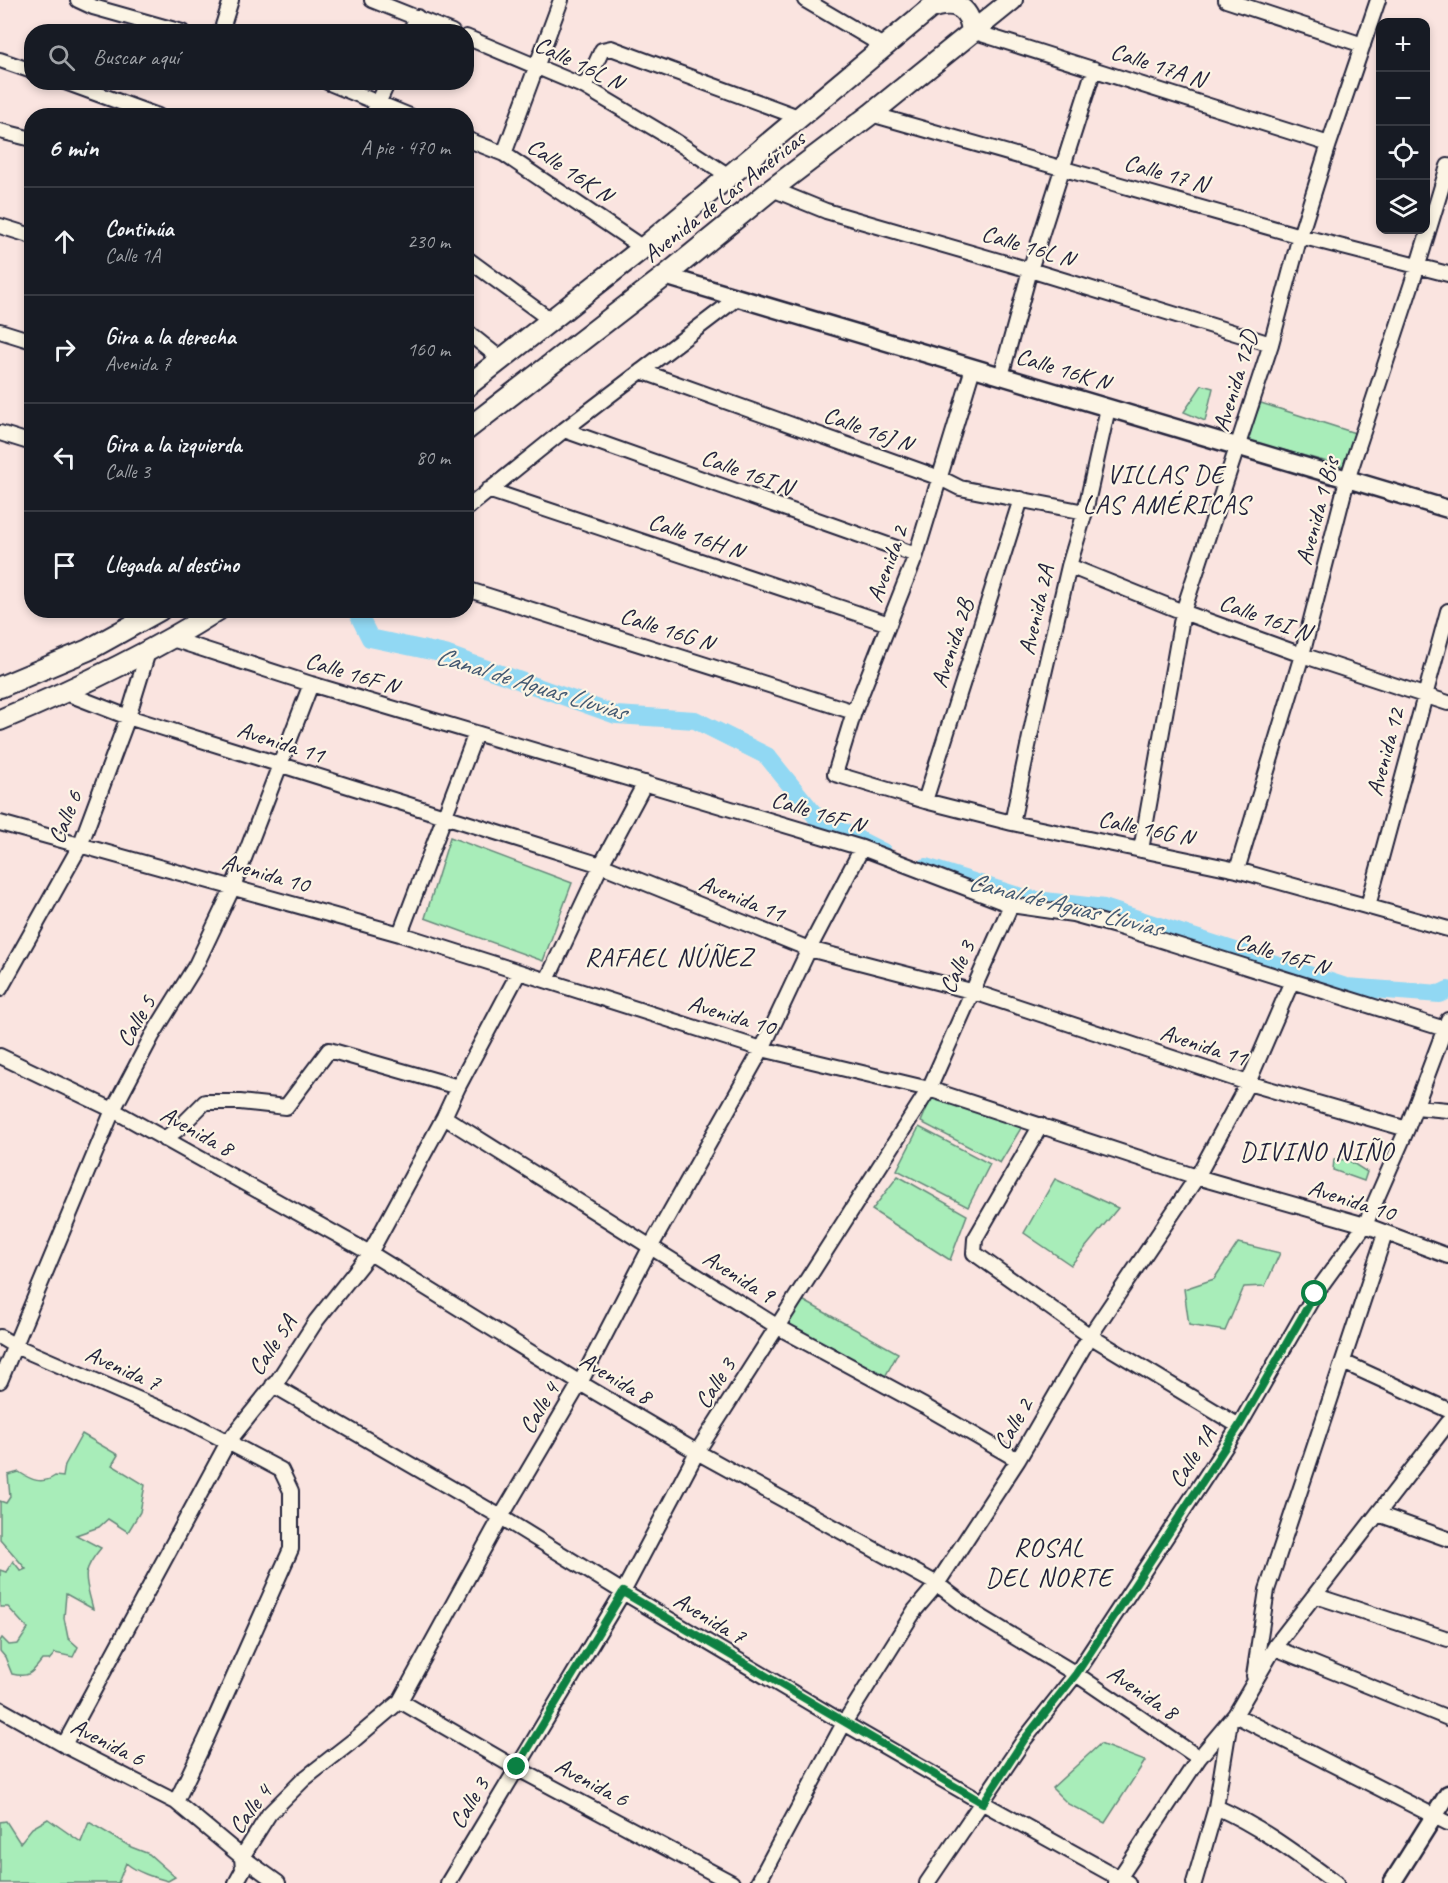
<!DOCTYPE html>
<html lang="es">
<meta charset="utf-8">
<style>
:root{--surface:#171b24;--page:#242831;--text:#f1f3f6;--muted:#9ea1a6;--line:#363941}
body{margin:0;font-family:Caveat,sans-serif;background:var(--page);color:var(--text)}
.controls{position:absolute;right:18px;top:18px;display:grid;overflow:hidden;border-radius:12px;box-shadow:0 3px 9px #0003}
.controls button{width:54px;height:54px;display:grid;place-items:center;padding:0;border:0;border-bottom:2px solid var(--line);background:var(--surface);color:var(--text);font:30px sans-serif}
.stop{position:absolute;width:18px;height:18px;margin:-14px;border:4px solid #0b8043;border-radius:50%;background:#fff}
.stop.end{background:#0b8043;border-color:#fff;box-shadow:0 2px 6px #0008}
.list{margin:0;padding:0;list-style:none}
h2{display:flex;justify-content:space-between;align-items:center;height:78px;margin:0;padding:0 24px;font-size:26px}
h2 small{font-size:20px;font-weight:400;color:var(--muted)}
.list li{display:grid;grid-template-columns:39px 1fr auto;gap:18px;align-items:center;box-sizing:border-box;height:108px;padding:0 24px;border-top:2px solid var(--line)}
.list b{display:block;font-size:22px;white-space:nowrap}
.list p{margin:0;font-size:20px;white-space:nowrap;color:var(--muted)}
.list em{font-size:20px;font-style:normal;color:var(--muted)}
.icon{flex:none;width:33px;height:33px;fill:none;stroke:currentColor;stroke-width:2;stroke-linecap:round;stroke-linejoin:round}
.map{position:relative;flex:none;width:1448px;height:1883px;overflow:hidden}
.search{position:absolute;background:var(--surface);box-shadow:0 3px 9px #0003;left:24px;top:24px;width:450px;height:66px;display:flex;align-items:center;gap:15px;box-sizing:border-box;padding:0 21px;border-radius:24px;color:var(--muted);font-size:22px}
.panel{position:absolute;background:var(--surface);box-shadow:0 3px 9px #0003;left:24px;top:108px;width:450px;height:510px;border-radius:24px}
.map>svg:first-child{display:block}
.green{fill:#a8edb9;stroke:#65887a;stroke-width:1.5}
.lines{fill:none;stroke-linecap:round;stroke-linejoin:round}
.canal{stroke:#91d8f3;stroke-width:18}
.minor-casing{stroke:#22223b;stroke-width:18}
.tertiary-casing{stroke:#22223b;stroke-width:21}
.secondary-casing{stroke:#22223b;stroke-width:24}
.minor{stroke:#fcf5e5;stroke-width:14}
.tertiary{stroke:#fcf5e5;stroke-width:16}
.secondary{stroke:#fcf5e5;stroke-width:20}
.route{stroke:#0b8043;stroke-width:8}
.labels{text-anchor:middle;stroke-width:4.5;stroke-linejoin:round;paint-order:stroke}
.street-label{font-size:24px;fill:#22223b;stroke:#fcf5e5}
.neighbourhood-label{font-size:26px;letter-spacing:1.5px;fill:#22223b;stroke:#fcf5e5}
.water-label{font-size:26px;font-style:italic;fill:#435972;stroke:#fcf5e5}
</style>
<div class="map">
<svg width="1448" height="1883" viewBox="0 0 1448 1883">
<rect width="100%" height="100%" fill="#fae4e0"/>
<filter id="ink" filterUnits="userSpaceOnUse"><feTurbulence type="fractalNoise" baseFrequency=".0167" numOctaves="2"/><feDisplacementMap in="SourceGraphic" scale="12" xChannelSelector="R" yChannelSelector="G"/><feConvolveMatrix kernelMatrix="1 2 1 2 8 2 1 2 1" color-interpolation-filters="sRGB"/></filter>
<g filter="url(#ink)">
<path class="green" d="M 1202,385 L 1213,388 L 1205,421 L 1184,412 Z
M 1261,403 L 1355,433 L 1343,466 L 1245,440 Z
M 450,837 L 572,883 L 543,961 L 425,918 Z
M 932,1096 L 1023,1125 L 1000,1163 L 921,1122 Z
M 919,1127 L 990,1164 L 968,1207 L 897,1170 Z
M 1334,1159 L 1348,1160 L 1367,1172 L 1364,1181 L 1333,1170 Z
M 898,1176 L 967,1215 L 950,1260 L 872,1210 Z
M 1055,1179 L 1118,1208 L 1071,1265 L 1024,1233 Z
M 1238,1243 L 1280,1253 L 1265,1286 L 1244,1287 L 1225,1331 L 1189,1325 L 1184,1289 L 1214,1279 Z
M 797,1297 L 898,1353 L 882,1382 L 781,1326 Z
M 82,1434 L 118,1455 L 112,1465 L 145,1485 L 140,1512 L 128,1532 L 108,1519 L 99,1527 L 76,1535 L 101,1548 C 79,1574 86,1579 93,1609 L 66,1594 L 64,1618 L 68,1638 L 78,1647 L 73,1657 L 55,1653 L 49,1660 L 42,1660 C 32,1673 29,1678 12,1674 L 5,1657 L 0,1651 L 0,1641 L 2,1638 L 9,1645 L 18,1644 L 28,1629 L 8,1607 L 0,1607 L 0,1570 L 6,1572 L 13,1561 L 21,1571 L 26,1569 L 0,1539 L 0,1501 L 6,1503 L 10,1497 L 8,1475 L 19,1472 C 31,1480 42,1485 55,1476 L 63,1477 L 65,1465 Z
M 1100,1744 L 1145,1761 L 1105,1823 L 1068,1804 L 1052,1788 Z
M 48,1819 L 81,1842 L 89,1822 L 131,1847 L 149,1854 L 175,1877 L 168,1881 C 153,1877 138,1873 126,1863 L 118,1883 L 0,1883 L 0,1822 L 6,1821 L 20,1843 L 32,1828 Z"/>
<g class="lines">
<path class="canal" d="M 356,610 L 370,638 L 445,654 L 616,715 L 695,720 L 767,756 L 818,819 L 883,852
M 926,867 L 1028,899 L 1104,908 L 1346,987 L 1440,994 L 1448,990"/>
<g class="minor-casing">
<path id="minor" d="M 78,0 L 93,7 L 182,32
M 372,0 L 452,32
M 805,0 L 885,47
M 1226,0 L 1363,45
M 972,31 L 1329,144
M 221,32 L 231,0
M 410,32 L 417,17
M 466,37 L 585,87 L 669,137 L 729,176
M 0,60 L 32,71
M 65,82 L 158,116
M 327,82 L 410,116
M 585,87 L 602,50 L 611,48 L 801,118
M 871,114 L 1300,236 L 1448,274
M 372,116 L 388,82
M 0,131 L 32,139
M 466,139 L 504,154 L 643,248
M 504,154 L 561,0
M 772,189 L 826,211 L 1030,270 L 1271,344
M 0,226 L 32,236
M 466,258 L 552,321
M 0,331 L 32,341
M 466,331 L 502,360
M 973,368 L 916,555 L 854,712 L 835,774 L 925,801 L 1012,823 L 1237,870 L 1448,929
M 641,371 L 940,478 L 960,488 L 1085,512
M 1001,376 L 1030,270 L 1094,69
M 564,430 L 916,555
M 0,433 L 32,443
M 488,490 L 889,624
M 466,509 L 564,430 L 737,298
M 1069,566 L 1183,612 L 1302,655 L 1448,703
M 466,589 L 854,712
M 172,639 L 311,684 L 862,848 L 1011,905 L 1073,914 L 1116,926 L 1448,1030
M 66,693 L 128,717 L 601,865 L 809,949 L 971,991 L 1248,1083 L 1407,1129
M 925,801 L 1021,499
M 0,823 L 400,934 L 762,1049 L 929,1089 L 1197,1177 L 1365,1225 L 1448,1256
M 1012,823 L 1036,708 L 1069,566 L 1085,512 L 1108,408
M 1141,850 L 1183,612 L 1271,344 L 1300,236 L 1329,144 L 1378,0
M 1237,870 L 1302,655 L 1347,480 L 1418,265 L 1448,166
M 1368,906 L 1448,611
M 400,934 L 476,733
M 547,980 L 601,865 L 645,783
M 0,989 L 80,846 L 128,717 L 148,652
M 0,1056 L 113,1110 L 370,1253 L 580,1383 L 697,1452 L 937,1584 L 978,1615 L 1076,1674 L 1199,1758
M 1416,1107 L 1448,1110
M 444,1117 L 778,1327 L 924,1406 L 1018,1460
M 1041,1125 L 975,1239 L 974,1253 L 1090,1336 L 1239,1426
M 164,1139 L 178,1129 L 205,1102 L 240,1102 L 286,1107 L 329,1050 L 458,1087
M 0,1337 L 15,1346 L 186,1420 L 281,1470 L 291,1491 L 291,1549 L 207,1737 L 176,1802
M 1343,1362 L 1448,1410
M 0,1381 L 113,1110 L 152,1036 L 196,965 L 233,887 L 311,684
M 273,1385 L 501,1517 L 623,1592 L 844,1723 L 983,1803 L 1128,1883
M 1378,1514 L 1448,1539
M 1316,1596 L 1448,1639
M 1275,1648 L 1448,1718
M 1254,1676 L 1267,1590 L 1385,1234
M 400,1701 L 509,1764 L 732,1883
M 0,1709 L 64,1745 L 176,1802 L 242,1857 L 278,1883
M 1235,1715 L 1448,1823
M 64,1745 L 228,1442 L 278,1380 L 316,1321 L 370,1253 L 444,1117 L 458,1087 L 519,972
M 1216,1807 C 1261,1827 1296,1854 1336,1883
M 236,1883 L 243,1870 L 242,1857 L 269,1814 L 304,1779 L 354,1740 L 400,1701 L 501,1517 L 580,1383 L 651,1246 L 762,1049 L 809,949 L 862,848
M 448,1883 L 623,1592 L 697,1452 L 929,1089 L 1011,905
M 758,1883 L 844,1723 L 915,1610 L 937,1584 L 1018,1460 L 1090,1336 L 1197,1177 L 1248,1083 L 1292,981
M 927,1883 L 1024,1740 L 1076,1674 L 1239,1426 L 1315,1294 L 1365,1225 L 1407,1129 L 1448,1020
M 1116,1883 L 1199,1758 L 1235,1715 L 1276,1645 L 1448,1423
M 1194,1883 L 1216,1807 L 1230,1721"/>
</g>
<g class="tertiary-casing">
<path id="tertiary" d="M 665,276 L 1448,509
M 1392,1883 L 1448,1794"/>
</g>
<g class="secondary-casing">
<path id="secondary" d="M 931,8 C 954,0 969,6 972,31
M 466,387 L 643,248 L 940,0
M 466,430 L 665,276 L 772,189 L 871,114 L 1012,0
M 0,687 L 88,650 L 160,610
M 0,720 C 75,689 149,654 218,610"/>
</g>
<use href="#minor" class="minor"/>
<use href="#tertiary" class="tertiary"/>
<use href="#secondary" class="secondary"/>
</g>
</g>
<g class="lines" filter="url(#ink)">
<path class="route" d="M 517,1767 L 623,1592 L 983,1803 L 1024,1740 L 1076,1674 L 1239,1426 L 1315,1294"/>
</g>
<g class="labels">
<g class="street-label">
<text transform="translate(579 63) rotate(26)" y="8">Calle 16L N</text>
<text transform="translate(1158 65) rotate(18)" y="8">Calle 17A N</text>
<text transform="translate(570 170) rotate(34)" y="8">Calle 16K N</text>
<text transform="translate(1166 173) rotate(16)" y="8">Calle 17 N</text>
<text transform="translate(724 196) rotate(-38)" y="8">Avenida de Las Américas</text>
<text transform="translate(1028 246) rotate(17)" y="8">Calle 16L N</text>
<text transform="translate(1063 369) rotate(17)" y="8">Calle 16K N</text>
<text transform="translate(1235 381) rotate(-73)" y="8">Avenida 12D</text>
<text transform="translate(868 429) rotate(20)" y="8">Calle 16J N</text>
<text transform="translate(747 472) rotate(20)" y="8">Calle 16I N</text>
<text transform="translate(1317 511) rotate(-75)" y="8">Avenida 1 Bis</text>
<text transform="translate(696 536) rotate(19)" y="8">Calle 16H N</text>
<text transform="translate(887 564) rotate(-70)" y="8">Avenida 2</text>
<text transform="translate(1036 610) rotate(-77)" y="8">Avenida 2A</text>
<text transform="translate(1265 617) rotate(20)" y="8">Calle 16I N</text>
<text transform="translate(667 629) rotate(18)" y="8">Calle 16G N</text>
<text transform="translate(952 643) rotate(-72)" y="8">Avenida 2B</text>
<text transform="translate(352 673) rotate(17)" y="8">Calle 16F N</text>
<text transform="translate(281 742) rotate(18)" y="8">Avenida 11</text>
<text transform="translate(1385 752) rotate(-75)" y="8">Avenida 12</text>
<text transform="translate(818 812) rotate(17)" y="8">Calle 16F N</text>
<text transform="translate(65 817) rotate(-68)" y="8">Calle 6</text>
<text transform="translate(1146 828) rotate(12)" y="8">Calle 16G N</text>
<text transform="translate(266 873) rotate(16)" y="8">Avenida 10</text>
<text transform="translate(742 898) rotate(22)" y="8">Avenida 11</text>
<text transform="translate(1282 954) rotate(17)" y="8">Calle 16F N</text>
<text transform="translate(957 967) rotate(-66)" y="8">Calle 3</text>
<text transform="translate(732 1015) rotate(17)" y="8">Avenida 10</text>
<text transform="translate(136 1021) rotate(-60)" y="8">Calle 5</text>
<text transform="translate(1204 1045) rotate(18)" y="8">Avenida 11</text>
<text transform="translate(197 1131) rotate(29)" y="8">Avenida 8</text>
<text transform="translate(1352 1200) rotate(18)" y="8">Avenida 10</text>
<text transform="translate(739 1276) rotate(32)" y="8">Avenida 9</text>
<text transform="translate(272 1345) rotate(-56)" y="8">Calle 5A</text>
<text transform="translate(123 1368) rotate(24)" y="8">Avenida 7</text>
<text transform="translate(616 1378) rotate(31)" y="8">Avenida 8</text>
<text transform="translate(715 1383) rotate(-57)" y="8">Calle 3</text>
<text transform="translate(539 1408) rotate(-59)" y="8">Calle 4</text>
<text transform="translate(1013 1424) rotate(-60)" y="8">Calle 2</text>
<text transform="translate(1192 1457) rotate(-57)" y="8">Calle 1A</text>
<text transform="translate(710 1618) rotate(31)" y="8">Avenida 7</text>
<text transform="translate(1143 1692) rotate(34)" y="8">Avenida 8</text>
<text transform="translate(108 1742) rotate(27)" y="8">Avenida 6</text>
<text transform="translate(592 1782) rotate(28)" y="8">Avenida 6</text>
<text transform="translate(469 1803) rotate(-59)" y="8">Calle 3</text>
<text transform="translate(250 1809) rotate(-53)" y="8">Calle 4</text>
</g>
<g class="neighbourhood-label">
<text x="1166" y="483">VILLAS DE<tspan x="1166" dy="30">LAS AMÉRICAS</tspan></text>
<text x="669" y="966">RAFAEL NÚÑEZ</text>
<text x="1317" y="1160">DIVINO NIÑO</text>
<text x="1049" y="1556">ROSAL<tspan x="1049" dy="30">DEL NORTE</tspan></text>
</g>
<g class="water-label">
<text transform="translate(531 683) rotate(17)" y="9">Canal de Aguas Lluvias</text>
<text transform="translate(1065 904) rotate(14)" y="9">Canal de Aguas Lluvias</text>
</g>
</g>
</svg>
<div class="controls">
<button>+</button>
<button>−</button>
<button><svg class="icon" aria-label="locate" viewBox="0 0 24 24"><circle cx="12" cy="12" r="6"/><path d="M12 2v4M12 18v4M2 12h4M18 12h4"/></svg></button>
<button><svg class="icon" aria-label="layers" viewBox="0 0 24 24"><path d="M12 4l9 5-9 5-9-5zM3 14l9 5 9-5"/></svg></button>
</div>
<div class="stop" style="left:1315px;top:1294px"></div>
<div class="stop end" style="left:517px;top:1767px"></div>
<div class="search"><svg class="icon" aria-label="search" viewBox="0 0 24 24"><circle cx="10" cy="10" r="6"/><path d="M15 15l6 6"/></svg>Buscar aquí</div>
<section class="panel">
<h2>6 min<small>A pie · 470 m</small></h2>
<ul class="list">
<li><svg class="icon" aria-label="ahead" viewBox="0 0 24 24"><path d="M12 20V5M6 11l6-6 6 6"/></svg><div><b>Continúa</b><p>Calle 1A</p></div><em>230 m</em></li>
<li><svg class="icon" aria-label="right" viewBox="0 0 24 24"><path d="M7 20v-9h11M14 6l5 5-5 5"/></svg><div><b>Gira a la derecha</b><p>Avenida 7</p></div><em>160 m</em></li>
<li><svg class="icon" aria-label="left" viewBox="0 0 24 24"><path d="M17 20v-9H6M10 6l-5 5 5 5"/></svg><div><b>Gira a la izquierda</b><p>Calle 3</p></div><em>80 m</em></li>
<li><svg class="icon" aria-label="arrive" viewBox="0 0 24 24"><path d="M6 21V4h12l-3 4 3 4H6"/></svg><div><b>Llegada al destino</b></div></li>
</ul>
</section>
</div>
